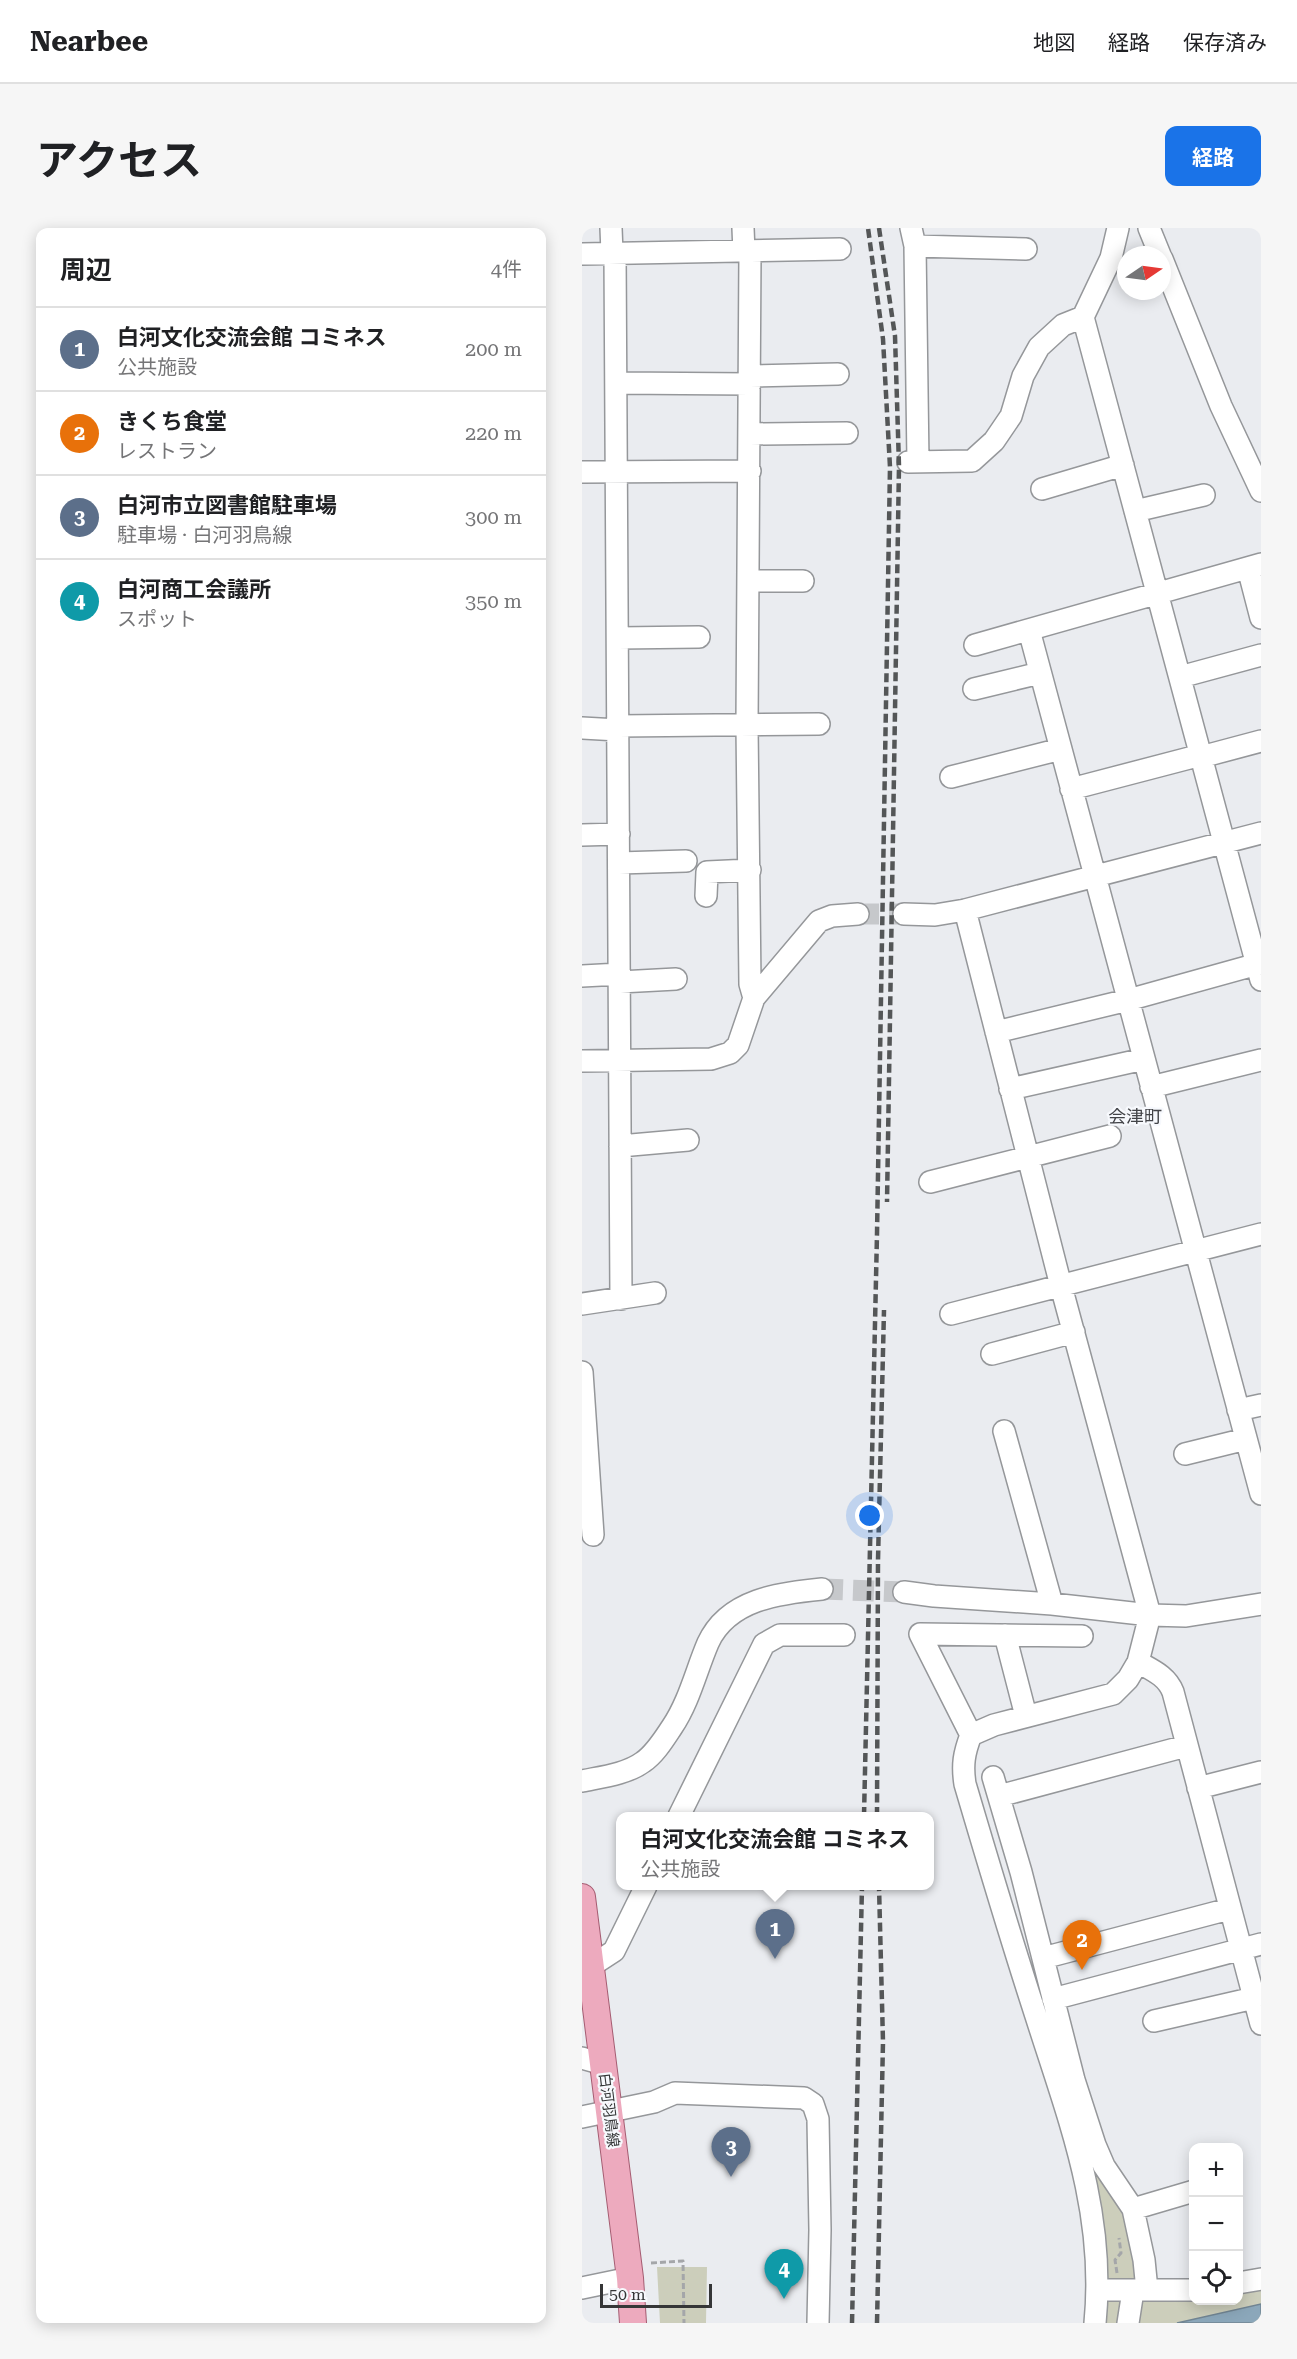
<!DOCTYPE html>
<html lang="ja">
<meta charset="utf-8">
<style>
:root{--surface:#fff;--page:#f6f6f6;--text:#202124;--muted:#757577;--line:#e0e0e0;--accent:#1a73e8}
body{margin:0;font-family:"Roboto Serif","Noto Sans JP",serif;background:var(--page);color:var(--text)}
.controls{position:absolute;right:18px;bottom:18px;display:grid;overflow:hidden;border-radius:12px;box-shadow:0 3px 15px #0003}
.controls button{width:54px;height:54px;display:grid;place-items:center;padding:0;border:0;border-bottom:2px solid var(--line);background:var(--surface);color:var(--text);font:30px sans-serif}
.compass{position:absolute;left:535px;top:18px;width:54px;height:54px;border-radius:50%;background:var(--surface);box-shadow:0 3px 15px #0003;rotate:77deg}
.scale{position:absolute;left:18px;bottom:15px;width:112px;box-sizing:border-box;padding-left:6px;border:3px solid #353637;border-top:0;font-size:16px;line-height:21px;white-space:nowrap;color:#353637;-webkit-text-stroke:4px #f7f9fd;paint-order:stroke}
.you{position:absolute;left:288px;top:1288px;width:21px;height:21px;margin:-15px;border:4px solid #fff;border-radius:50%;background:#1a73e8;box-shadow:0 0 0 9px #1a73e833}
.badge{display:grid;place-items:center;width:39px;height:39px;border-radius:50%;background:var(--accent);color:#fff;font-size:20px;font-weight:700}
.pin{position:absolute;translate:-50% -50px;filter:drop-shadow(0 2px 3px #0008)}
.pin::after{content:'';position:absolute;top:32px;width:21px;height:18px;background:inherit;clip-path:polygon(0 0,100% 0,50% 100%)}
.popup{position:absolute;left:34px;top:1584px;width:318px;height:78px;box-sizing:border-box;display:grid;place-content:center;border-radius:12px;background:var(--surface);filter:drop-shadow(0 2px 4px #0005);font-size:20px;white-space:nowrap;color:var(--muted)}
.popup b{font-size:22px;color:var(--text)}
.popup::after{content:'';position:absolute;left:50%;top:100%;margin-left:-12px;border:12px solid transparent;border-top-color:var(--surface)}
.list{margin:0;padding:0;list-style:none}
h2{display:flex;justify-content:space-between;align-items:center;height:78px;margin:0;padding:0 24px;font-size:26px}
h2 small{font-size:20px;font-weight:400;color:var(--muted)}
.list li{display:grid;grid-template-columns:39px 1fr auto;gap:18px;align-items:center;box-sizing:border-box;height:84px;padding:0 24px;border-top:2px solid var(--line)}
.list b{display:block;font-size:22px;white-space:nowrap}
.list p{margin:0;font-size:20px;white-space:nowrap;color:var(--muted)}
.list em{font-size:20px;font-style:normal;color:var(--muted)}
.icon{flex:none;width:33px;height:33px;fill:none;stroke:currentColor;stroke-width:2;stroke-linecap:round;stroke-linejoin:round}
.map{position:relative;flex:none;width:679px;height:2095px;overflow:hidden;border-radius:12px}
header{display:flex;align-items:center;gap:36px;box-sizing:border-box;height:84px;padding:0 30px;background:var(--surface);border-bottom:2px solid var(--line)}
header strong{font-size:28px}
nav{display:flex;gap:33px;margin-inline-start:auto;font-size:21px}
.intro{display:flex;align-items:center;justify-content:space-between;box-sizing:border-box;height:144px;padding:0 36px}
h1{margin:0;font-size:42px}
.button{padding:15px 27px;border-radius:12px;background:var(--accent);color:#fff;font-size:21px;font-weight:700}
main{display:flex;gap:36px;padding:0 36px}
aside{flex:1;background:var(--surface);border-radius:12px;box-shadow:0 3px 15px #0003}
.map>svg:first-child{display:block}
.green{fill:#cccebb}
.water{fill:#8ba7ba;stroke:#718593;stroke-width:1.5}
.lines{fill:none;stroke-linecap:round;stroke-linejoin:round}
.minor-tunnel{stroke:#c6c8cb;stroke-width:21;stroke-dasharray:21 10;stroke-linecap:butt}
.minor-casing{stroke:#95979a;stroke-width:24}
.major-casing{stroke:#a55d72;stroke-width:28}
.path{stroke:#a4a6a9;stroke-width:3;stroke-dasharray:6 3;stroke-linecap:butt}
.minor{stroke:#fff;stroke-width:21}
.major{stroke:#edaabe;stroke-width:26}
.rail{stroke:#545657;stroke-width:4.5;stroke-dasharray:9 4.5;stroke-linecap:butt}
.labels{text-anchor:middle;stroke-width:4.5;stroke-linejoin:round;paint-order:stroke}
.street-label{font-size:15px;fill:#353637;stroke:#f7f9fd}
.quarter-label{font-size:18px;fill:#434448;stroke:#f7f9fd}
</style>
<header>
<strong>Nearbee</strong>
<nav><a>地図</a><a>経路</a><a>保存済み</a></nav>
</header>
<div class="intro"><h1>アクセス</h1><a class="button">経路</a></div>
<main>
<aside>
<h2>周辺<small>4件</small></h2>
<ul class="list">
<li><span class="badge" style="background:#5c6f8a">1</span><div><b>白河文化交流会館 コミネス</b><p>公共施設</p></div><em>200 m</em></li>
<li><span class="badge" style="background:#e8710a">2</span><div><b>きくち食堂</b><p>レストラン</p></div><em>220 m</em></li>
<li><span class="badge" style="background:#5c6f8a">3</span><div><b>白河市立図書館駐車場</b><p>駐車場 · 白河羽鳥線</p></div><em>300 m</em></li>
<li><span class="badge" style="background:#0f9aa8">4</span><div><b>白河商工会議所</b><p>スポット</p></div><em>350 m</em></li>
</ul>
</aside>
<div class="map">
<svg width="679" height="2095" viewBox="0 0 679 2095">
<rect width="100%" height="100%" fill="#eaecf0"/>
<path class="green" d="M 522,1947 L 547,1986 L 561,2055 L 530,2056 L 526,2050 L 522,2000 L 512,1950 Z
M 75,2039 L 125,2039 L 124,2095 L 78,2095 Z
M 679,2056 L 679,2095 L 521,2095 L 522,2074 L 533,2066 L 612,2072 L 656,2072 L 657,2060 Z"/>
<path class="water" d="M 679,2076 L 679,2095 L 595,2095 Z"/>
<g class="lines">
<path class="minor-tunnel" d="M 276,686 L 322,686
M 240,1361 L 322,1364"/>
<g class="minor-casing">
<path id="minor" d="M 29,0 L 30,25
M 161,0 L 162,24
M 329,0 L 333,18 L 336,234
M 567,0 L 578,27
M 333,18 L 444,21
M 168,24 L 165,498 L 168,756 L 172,770
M 33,25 L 39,1071
M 0,26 L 258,21
M 580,31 L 639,178 L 679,263
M 501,89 L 679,752
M 168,148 L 256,146
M 34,155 L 168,156
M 168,206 L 265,205
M 326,234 L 390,233 L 412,213 L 429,188 L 441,148 L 457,119 L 481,97 L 501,89 L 529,30 L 536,0
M 0,244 L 168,243
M 460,261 L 541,237
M 553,283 L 622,267
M 666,340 L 679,390
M 166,353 L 221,353
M 447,402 L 679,1266
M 36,410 L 117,409
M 393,417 L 679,336
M 598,449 L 679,427
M 392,461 L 458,445
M 36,498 L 237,496
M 0,500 L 36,502
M 619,529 L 679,513
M 369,549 L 479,521
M 489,561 L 619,527
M 0,607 L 37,606
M 37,635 L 104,633
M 124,668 L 125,644 L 168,642
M 383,682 L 479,1058 L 568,1387 L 556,1434 L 546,1451 L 531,1466 L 412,1497 L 389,1507 C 382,1525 380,1537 383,1556 C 406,1634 429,1711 454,1788 C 487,1892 524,1984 513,2095
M 322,686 L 353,687 L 383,682 L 679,605
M 0,748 L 38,746
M 38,754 L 94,751
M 414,804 L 546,772 L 679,735
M 0,833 L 129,831 L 148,825 L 156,817 L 172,770 L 237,693 L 250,688 L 276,686
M 569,859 L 679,832
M 428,861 L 562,831
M 38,918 L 106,912
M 348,954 L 528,908
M 0,1076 L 73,1065
M 369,1086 L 679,1006
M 410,1126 L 492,1104
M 0,1144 L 11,1307
M 656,1182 L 679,1177
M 422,1203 L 470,1376
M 603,1226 L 664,1211
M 322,1364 L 352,1368 L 470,1376 L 568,1387 L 604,1388 L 679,1376
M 423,1407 L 444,1488
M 556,1434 C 570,1442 585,1448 591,1464 L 679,1796
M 389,1507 L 338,1406 L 500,1408
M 411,1549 L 439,1644 L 492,1852 L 513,1917 L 522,1938 L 551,1981 L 562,2032 L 565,2062
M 0,1553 C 19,1549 45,1546 61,1534 C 73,1526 82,1511 90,1499 C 107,1474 114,1443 126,1415 C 146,1371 198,1365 240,1361
M 616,1560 L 679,1544
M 417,1568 L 604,1518
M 97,1588 L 182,1416 L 198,1407 L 262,1407
M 461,1730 L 647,1681
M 9,1738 L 32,1723 L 64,1658
M 471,1771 L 679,1716
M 572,1793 L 672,1770
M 0,1830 L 21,1836
M 0,1889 L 72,1874 L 93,1865 L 222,1870 L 231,1876 L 236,1891 L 238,2002 L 236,2095
M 551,1981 L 612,1963
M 656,2055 L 679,2051
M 0,2060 L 48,2050
M 516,2062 L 612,2062
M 546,2095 L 551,2063"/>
</g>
<g class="major-casing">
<path id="major" d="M 0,1669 L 48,2050 L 51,2095"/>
</g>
<path class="path" d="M 69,2035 L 101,2033 L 102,2095
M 535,2045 L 533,2032 L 539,2025 L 537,2010"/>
<use href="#minor" class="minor"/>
<use href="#major" class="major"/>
<path class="rail" d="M 297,0 L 313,108 L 317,238 L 305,974
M 282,1588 L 295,1006 L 308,239 L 301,111 L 286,0
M 295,1588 L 296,1332 L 302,1082
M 270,2095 L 280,1658
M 295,2095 L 301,1814 L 297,1658"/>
</g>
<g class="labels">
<g class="street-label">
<text transform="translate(27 1882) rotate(83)" y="5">白河羽鳥線</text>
</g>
<g class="quarter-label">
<text x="553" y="895">会津町</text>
</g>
</g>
</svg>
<div class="controls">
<button>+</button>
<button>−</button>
<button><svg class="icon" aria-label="locate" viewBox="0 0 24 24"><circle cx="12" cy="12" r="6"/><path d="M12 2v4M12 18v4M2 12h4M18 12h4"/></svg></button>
</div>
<svg class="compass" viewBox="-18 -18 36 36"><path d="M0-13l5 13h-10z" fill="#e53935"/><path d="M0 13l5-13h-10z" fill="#757577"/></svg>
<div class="scale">50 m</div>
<div class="you"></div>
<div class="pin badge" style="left:193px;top:1731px;background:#5c6f8a">1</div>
<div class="popup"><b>白河文化交流会館 コミネス</b>公共施設</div>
<div class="pin badge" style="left:500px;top:1742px;background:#e8710a">2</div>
<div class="pin badge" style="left:149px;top:1949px;background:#5c6f8a">3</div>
<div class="pin badge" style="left:202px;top:2071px;background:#0f9aa8">4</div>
</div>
</main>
